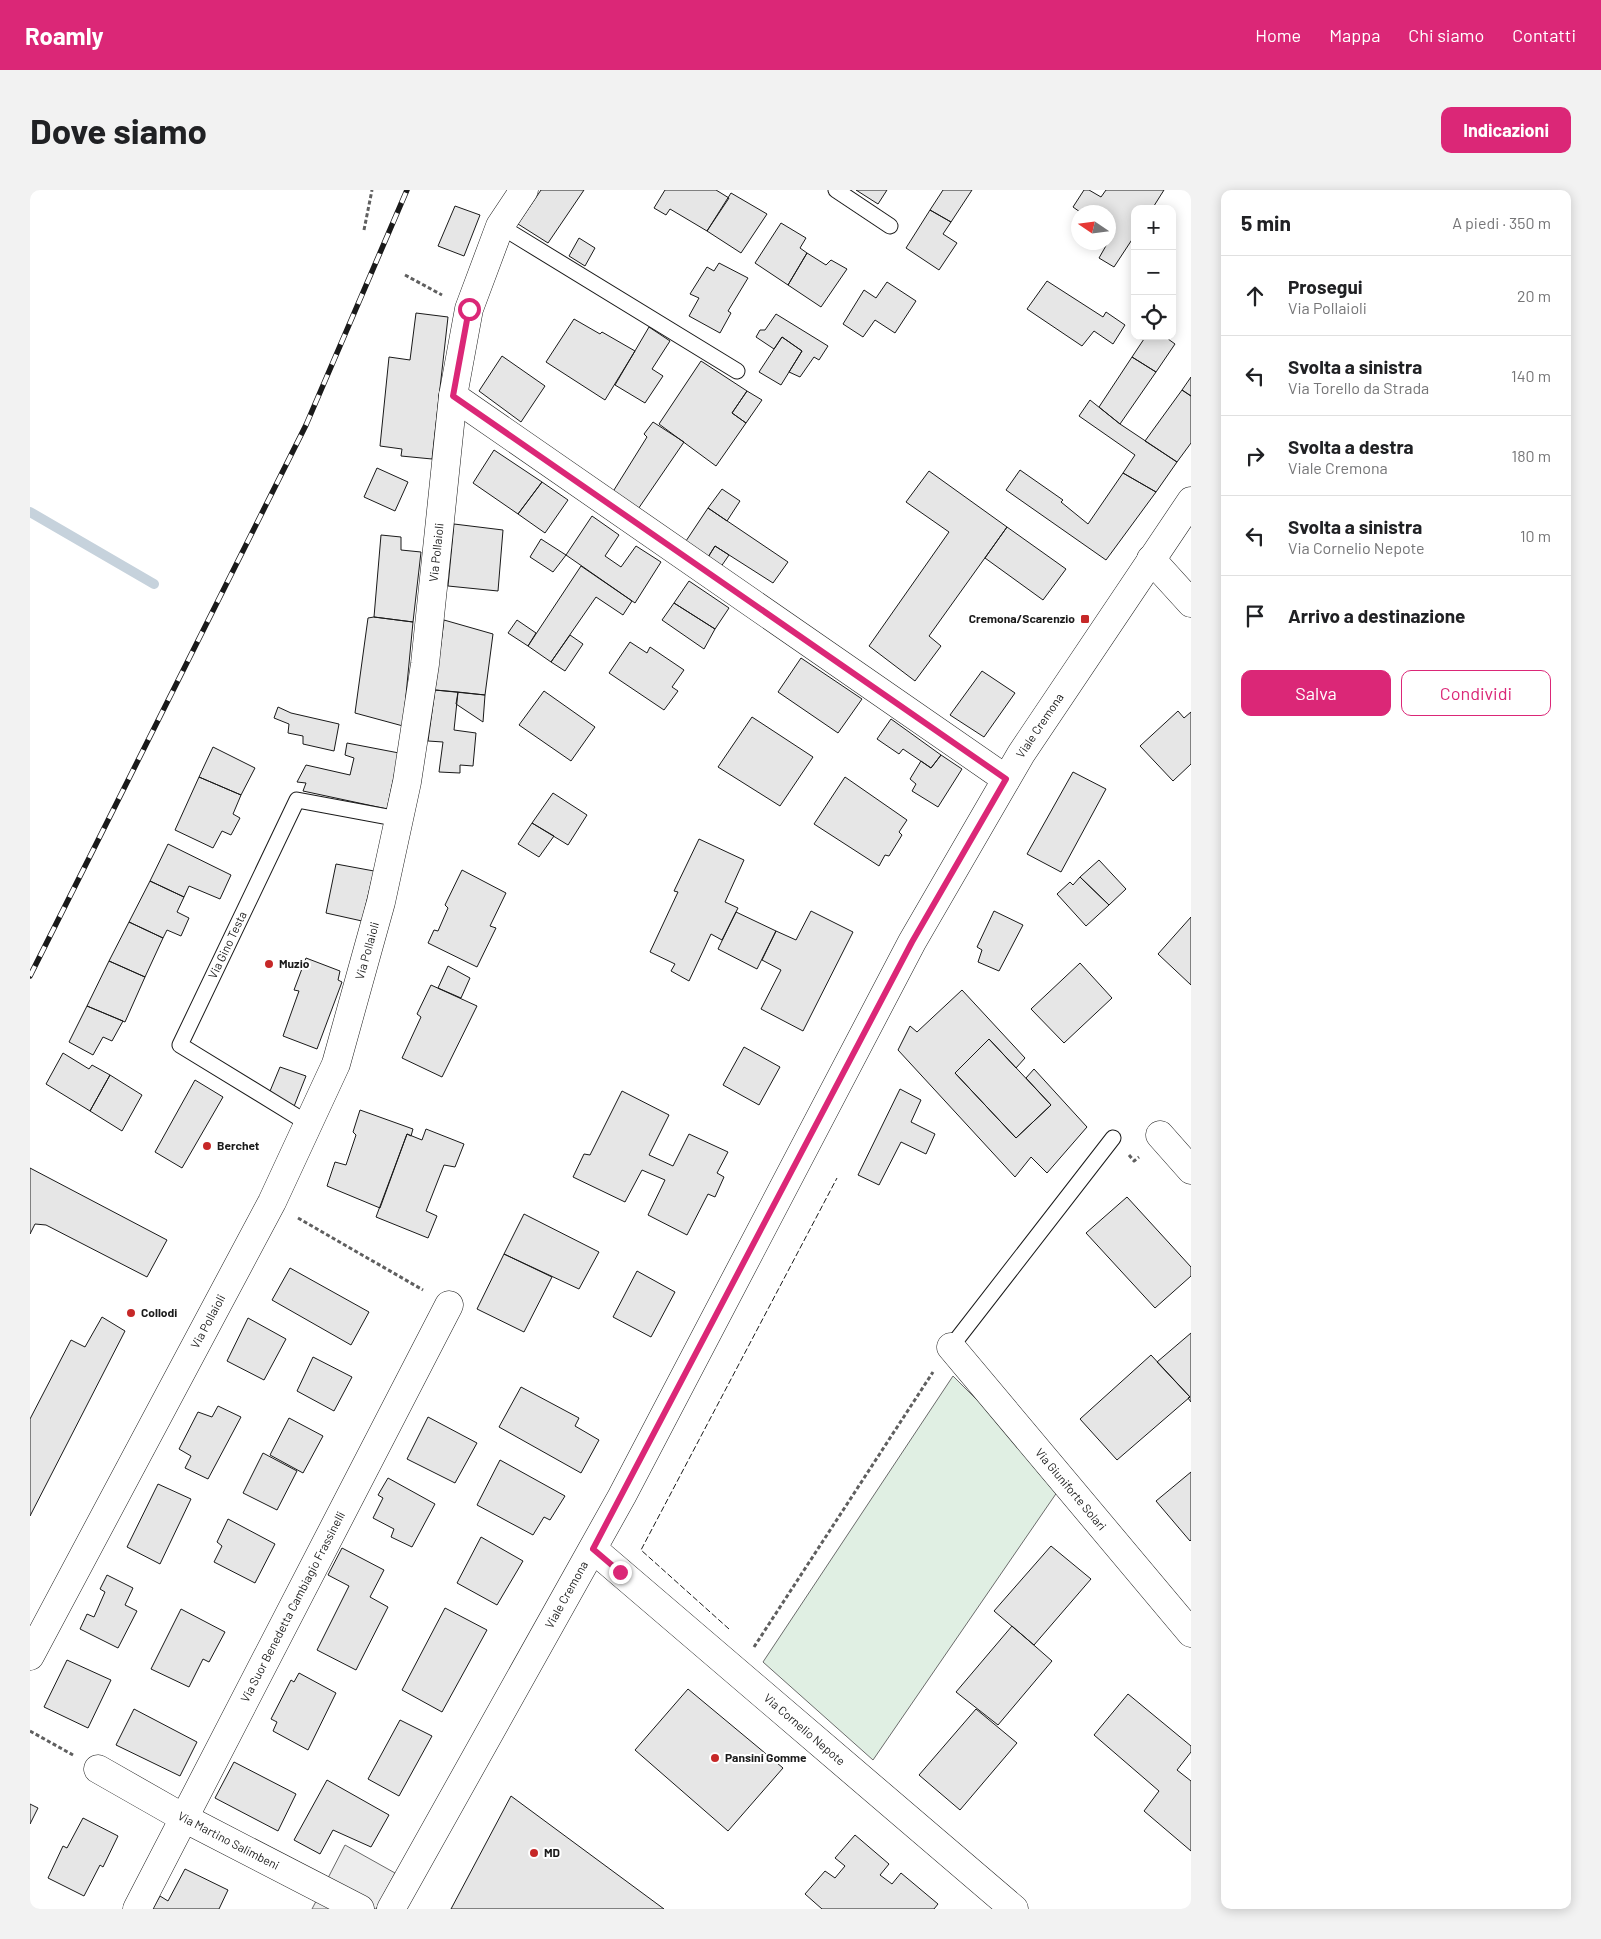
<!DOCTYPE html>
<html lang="it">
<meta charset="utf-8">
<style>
:root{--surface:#fff;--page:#f2f2f2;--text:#202124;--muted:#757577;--line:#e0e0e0;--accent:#db2777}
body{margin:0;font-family:Barlow,sans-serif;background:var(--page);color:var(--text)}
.controls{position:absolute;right:15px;top:15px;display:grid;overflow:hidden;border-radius:10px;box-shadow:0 2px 12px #0003}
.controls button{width:45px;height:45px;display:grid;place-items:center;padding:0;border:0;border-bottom:1px solid var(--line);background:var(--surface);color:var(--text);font:25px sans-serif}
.compass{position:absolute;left:1041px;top:15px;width:45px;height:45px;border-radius:50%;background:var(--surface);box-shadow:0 2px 12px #0003;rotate:283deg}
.stop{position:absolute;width:15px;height:15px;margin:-11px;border:4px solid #db2777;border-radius:50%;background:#fff}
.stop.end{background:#db2777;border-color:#fff;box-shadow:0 1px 5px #0008}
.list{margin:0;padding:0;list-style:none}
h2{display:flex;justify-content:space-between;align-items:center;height:65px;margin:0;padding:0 20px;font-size:21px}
h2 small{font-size:16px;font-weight:400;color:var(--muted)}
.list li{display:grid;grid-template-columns:32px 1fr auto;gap:15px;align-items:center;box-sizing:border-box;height:80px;padding:0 20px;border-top:1px solid var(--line)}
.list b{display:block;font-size:19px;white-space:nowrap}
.list p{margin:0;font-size:16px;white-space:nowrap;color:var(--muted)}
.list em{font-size:16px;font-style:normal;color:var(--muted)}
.actions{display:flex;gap:10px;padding:15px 20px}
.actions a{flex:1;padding:11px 0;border:1px solid var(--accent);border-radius:10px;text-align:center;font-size:18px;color:var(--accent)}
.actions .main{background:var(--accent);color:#fff}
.icon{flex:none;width:28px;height:28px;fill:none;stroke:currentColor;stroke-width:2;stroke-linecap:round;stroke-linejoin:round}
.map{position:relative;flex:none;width:1161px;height:1719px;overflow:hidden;border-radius:10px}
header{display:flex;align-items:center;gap:30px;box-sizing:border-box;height:70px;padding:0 25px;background:var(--accent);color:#fff}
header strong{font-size:24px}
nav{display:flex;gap:28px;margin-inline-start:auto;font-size:18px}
.intro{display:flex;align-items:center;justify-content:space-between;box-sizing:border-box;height:120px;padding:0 30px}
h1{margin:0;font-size:35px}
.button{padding:12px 22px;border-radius:10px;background:var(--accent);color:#fff;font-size:18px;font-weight:700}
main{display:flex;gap:30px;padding:0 30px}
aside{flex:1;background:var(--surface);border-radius:10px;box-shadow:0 2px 12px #0003}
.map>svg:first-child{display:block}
.green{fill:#e0efe3;stroke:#6a6a6a}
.parking{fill:#ededed;stroke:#6a6a6a}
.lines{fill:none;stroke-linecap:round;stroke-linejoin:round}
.stream{stroke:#c6d2dc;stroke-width:10}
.building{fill:#e6e6e6;stroke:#1a1a1a}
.service-casing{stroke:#1a1a1a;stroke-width:17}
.minor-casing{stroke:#1a1a1a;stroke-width:29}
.secondary-casing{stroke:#1a1a1a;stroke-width:29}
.path{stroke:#5f5f5f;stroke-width:3;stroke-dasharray:4 2.5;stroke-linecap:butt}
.service{stroke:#fff;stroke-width:15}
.minor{stroke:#fff;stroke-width:28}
.secondary{stroke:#fff;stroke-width:28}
.rail-casing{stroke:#1a1a1a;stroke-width:5.5}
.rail{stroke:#fff;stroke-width:4;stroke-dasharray:11;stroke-linecap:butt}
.fence{stroke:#1a1a1a;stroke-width:1;stroke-dasharray:6 2.5;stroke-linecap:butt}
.route{stroke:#db2777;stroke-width:6}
.poi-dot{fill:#c62828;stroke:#fff;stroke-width:2}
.labels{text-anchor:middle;stroke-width:4;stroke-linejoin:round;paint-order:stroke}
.street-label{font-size:12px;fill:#1a1a1a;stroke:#fff}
.poi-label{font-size:12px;font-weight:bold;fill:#1a1a1a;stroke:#fff;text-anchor:start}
</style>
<header>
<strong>Roamly</strong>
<nav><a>Home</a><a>Mappa</a><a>Chi siamo</a><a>Contatti</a></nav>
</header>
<div class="intro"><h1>Dove siamo</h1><a class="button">Indicazioni</a></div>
<main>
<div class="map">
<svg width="1161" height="1719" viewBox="0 0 1161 1719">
<rect width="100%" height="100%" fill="#fff"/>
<path class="green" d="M 923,1186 L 1032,1295 L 843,1570 L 733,1472 Z"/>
<path class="parking" d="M 315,1655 L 365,1683 L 346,1719 L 282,1719 Z"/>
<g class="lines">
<path class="stream" d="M 0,322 L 124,394"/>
</g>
<path class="building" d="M 511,0 L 554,0 L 518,53 L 488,34 Z
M 635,0 L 686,0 L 699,8 L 677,41 L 640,19 L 636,25 L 624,18 Z
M 826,0 L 857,0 L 848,14 Z
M 913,0 L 942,0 L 921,32 L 900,20 Z
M 1054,0 L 1059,0 L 1071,7 L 1076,0 L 1134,0 L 1122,19 L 1105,19 L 1105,45 L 1084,77 L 1069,68 L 1077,54 L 1075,52 L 1078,52 L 1078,22 L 1050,22 L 1043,17 Z
M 701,3 L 737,24 L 711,63 L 677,41 Z
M 425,16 L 450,25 L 434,66 L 408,56 Z
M 900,20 L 921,32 L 913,44 L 927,53 L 909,80 L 876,58 Z
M 751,33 L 776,48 L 770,58 L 777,63 L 758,95 L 725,73 Z
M 549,48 L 565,58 L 555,76 L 539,66 Z
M 777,63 L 796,75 L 801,70 L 817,79 L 791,117 L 758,95 Z
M 689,73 L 718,88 L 698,121 L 701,123 L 690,143 L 659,126 L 669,108 L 660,104 L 677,77 L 684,81 Z
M 1017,91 L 1073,127 L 1076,122 L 1095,135 L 1083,154 L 1064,141 L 1052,156 L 997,119 Z
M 857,92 L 886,111 L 865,143 L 845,130 L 833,147 L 813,134 L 834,100 L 846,108 Z
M 386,123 L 418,127 L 402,269 L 371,266 L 372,259 L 350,256 L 359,167 L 380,170 Z
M 746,124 L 798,156 L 789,170 L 784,167 L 770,187 L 759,182 L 772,161 L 752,147 L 744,159 L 726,147 L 730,140 L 735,140 Z
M 544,129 L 570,144 L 572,142 L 605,161 L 575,210 L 516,172 Z
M 619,137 L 640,151 L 622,179 L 633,186 L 615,213 L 585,195 Z
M 1116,146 L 1134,146 L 1145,154 L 1126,182 L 1102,167 Z
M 752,147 L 772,161 L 751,195 L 729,182 Z
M 472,166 L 515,196 L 491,232 L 449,201 Z
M 1102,167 L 1126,182 L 1090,234 L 1069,217 Z
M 671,171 L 717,201 L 702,223 L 716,233 L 686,276 L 629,234 Z
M 1161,187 L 1161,206 L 1152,200 Z
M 1152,200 L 1161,206 L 1161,253 L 1147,272 L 1115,251 Z
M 717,201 L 732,210 L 716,233 L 702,223 Z
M 1060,210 L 1090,234 L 1147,272 L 1126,302 L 1093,283 L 1105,265 L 1049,226 Z
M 623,232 L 654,252 L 604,325 L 579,308 L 617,247 L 614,244 Z
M 464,260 L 512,292 L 488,324 L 443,293 Z
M 347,278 L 378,292 L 365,321 L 334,307 Z
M 990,280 L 1033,310 L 1031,312 L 1058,334 L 1093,283 L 1126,302 L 1076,370 L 976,300 Z
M 899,281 L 977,337 L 899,446 L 911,456 L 885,491 L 839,456 L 919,342 L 876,312 Z
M 512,292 L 538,310 L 515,343 L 488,324 Z
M 692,299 L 710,311 L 697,331 L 678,318 Z
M 678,318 L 758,372 L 743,393 L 685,356 L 675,372 L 652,357 Z
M 562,326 L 589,345 L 575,366 L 591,377 L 606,356 L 631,372 L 605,413 L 536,365 Z
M 424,334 L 473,340 L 468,401 L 418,396 Z
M 977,337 L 1036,379 L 1013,410 L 955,368 Z
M 351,345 L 371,347 L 371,360 L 391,362 L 383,432 L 344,427 Z
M 511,349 L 536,365 L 523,382 L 500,367 Z
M 685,356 L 699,365 L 688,381 L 675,372 Z
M 551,376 L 602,411 L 593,425 L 566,407 L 521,472 L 498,456 Z
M 659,391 L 699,418 L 685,439 L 644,413 Z
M 644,413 L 685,439 L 674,459 L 632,430 Z
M 344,427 L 383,432 L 373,536 L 325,523 L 338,428 Z
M 414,430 L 463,444 L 455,505 L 405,500 Z
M 487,430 L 506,443 L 498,456 L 478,443 Z
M 540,445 L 553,454 L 535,481 L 521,472 Z
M 600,452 L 617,463 L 620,457 L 654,480 L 642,497 L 648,501 L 634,520 L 579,483 Z
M 771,468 L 832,509 L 808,543 L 748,502 Z
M 952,481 L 985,503 L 954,547 L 920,525 Z
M 405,500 L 428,502 L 424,540 L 446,543 L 443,576 L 430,575 L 430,583 L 409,582 L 413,552 L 398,551 Z
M 514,501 L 565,537 L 541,571 L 489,535 Z
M 428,502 L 455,505 L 453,532 L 426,514 Z
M 248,517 L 261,523 L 309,534 L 304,561 L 273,554 L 273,546 L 258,543 L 259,534 L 244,528 Z
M 1148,521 L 1154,528 L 1161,522 L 1161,574 L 1143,591 L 1110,556 Z
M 722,527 L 783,567 L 750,616 L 688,577 Z
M 861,529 L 911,565 L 901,578 L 873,559 L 869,564 L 847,549 Z
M 317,553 L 369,563 L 357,619 L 273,601 L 276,593 L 267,592 L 276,575 L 320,585 L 324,568 L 315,565 Z
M 183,557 L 225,578 L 211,605 L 169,587 Z
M 911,565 L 932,579 L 908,617 L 882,601 L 886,594 L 880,589 L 891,571 L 901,578 Z
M 1043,582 L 1076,599 L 1031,682 L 997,664 Z
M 169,587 L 211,605 L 203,624 L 210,628 L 201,645 L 192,641 L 183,658 L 145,640 Z
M 815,587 L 877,630 L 869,642 L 872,645 L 859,666 L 855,665 L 849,676 L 784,634 Z
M 523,603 L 557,625 L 538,655 L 502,633 Z
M 502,633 L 524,646 L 509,667 L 488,654 Z
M 669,649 L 714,670 L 695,712 L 708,718 L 692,750 L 681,744 L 659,791 L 641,781 L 645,774 L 620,762 L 648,702 L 644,701 Z
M 138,654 L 201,685 L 190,709 L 159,696 L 154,707 L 120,691 Z
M 1069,670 L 1096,699 L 1079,715 L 1050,687 Z
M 306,674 L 344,681 L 332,731 L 296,723 Z
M 432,680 L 476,703 L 460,736 L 466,738 L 447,777 L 398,753 L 404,740 L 408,741 L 418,718 L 415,715 Z
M 1050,687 L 1079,715 L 1056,736 L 1027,704 L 1040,692 L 1043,695 Z
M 120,691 L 154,707 L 147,722 L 159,728 L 151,746 L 137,740 L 133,748 L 99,732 Z
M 781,721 L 823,742 L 773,841 L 731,819 L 751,780 L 732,770 L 746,741 L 766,750 Z
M 964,721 L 993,735 L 969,781 L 948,772 L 952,760 L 947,757 Z
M 706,722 L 746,741 L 727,779 L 688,759 Z
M 1161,727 L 1161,795 L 1128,764 Z
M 99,732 L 133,748 L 115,787 L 79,771 Z
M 276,768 L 310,781 L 308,790 L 312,792 L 287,859 L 253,846 L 269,801 L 264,800 Z
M 79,771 L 115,787 L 95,832 L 57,816 Z
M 1050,773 L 1082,808 L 1034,853 L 1001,819 Z
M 418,776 L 440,788 L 431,808 L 408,798 Z
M 401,795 L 447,816 L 412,887 L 372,868 L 391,827 L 387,824 Z
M 932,800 L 995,868 L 986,878 L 959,849 L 925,883 L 986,948 L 1021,915 L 996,888 L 1004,879 L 1057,937 L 1017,983 L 1001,967 L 985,987 L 868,860 L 880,836 L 887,842 Z
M 57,816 L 93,831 L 82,851 L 73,847 L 63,865 L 39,852 Z
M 959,849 L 1021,915 L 986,948 L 925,883 Z
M 714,857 L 750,877 L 729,915 L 693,895 Z
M 33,863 L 59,879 L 62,875 L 80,885 L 60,921 L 16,894 Z
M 250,877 L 276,886 L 263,919 L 238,906 Z
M 80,885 L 112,905 L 92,941 L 60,921 Z
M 165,890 L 193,907 L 152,978 L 125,962 Z
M 870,899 L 891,910 L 881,932 L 905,944 L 896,964 L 871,952 L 849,995 L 828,985 Z
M 592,901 L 639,925 L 619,965 L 643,976 L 659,944 L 698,962 L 687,983 L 694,987 L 685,1007 L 678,1004 L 657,1045 L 618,1025 L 635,990 L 612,980 L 595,1012 L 543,987 L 554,964 L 560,965 Z
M 330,920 L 383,939 L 381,946 L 377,944 L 350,1018 L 297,996 L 305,972 L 316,975 L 326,945 L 323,942 Z
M 396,939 L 434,954 L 425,977 L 414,975 L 396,1021 L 407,1026 L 398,1048 L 346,1027 L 377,944 L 392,950 Z
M 0,978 L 137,1050 L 117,1087 L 16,1035 L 5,1034 L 0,1044 Z
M 1097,1007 L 1161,1077 L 1161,1086 L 1125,1118 L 1056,1043 Z
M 494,1024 L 569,1062 L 549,1099 L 474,1064 Z
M 474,1064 L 522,1087 L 494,1142 L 447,1119 Z
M 260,1078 L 339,1122 L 321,1155 L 242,1110 Z
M 607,1081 L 645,1102 L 621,1147 L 583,1127 Z
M 72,1127 L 95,1141 L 0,1326 L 0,1229 L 41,1150 L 55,1157 Z
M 218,1128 L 256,1149 L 234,1190 L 197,1171 Z
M 1161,1143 L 1161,1212 L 1158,1208 L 1160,1207 L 1127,1172 Z
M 1121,1165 L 1160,1207 L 1087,1270 L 1050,1229 Z
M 283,1167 L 322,1187 L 304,1221 L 267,1201 Z
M 491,1197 L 549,1228 L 545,1236 L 569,1250 L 551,1283 L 469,1237 Z
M 188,1216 L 211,1227 L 178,1289 L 155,1278 L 161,1266 L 149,1259 L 168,1222 L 182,1227 Z
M 398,1227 L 447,1253 L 425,1293 L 377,1269 Z
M 259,1228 L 293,1246 L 273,1283 L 240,1265 Z
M 233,1263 L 267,1281 L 247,1320 L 213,1303 Z
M 470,1270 L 535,1306 L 520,1330 L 514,1327 L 503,1345 L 447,1315 Z
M 1161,1282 L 1161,1350 L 1160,1351 L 1126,1311 Z
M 358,1288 L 405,1314 L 382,1357 L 361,1347 L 364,1339 L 343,1328 L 353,1308 L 348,1305 Z
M 128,1294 L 161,1309 L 130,1374 L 97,1357 Z
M 198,1329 L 245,1354 L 225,1393 L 184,1372 L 192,1356 L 187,1352 Z
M 451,1347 L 493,1371 L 467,1415 L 427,1393 Z
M 1021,1356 L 1061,1389 L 1004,1455 L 964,1421 Z
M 312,1358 L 354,1380 L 340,1407 L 358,1417 L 326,1480 L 287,1460 L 319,1396 L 298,1385 Z
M 77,1385 L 103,1398 L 95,1415 L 107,1421 L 88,1458 L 50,1439 L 57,1424 L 64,1427 L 75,1402 L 70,1399 Z
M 415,1418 L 457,1440 L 412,1522 L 372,1500 Z
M 151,1419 L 195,1442 L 179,1472 L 173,1469 L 159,1497 L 121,1479 Z
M 982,1436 L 1022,1471 L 968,1535 L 926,1502 Z
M 37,1470 L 81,1490 L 58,1538 L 14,1517 Z
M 269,1483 L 306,1503 L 278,1560 L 243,1541 L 247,1532 L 241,1529 L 261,1490 L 264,1492 Z
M 658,1499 L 753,1578 L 698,1641 L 605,1560 Z
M 1098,1504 L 1161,1556 L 1161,1562 L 1147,1580 L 1161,1591 L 1161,1661 L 1114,1621 L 1129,1601 L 1064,1545 Z
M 104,1519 L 167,1552 L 150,1586 L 86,1555 Z
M 946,1519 L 987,1553 L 930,1620 L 889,1585 Z
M 370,1530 L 402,1546 L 369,1606 L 338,1589 Z
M 204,1572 L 266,1604 L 248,1641 L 185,1608 Z
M 297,1590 L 359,1625 L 341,1657 L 303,1640 L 290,1664 L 264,1650 Z
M 481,1606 L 634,1719 L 421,1719 Z
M 0,1614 L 8,1618 L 0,1634 Z
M 53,1628 L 88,1646 L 73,1677 L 70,1675 L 54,1706 L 18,1688 L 33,1656 L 37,1658 Z
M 825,1645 L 859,1674 L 850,1685 L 862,1694 L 871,1683 L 908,1714 L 904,1719 L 792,1719 L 775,1704 L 795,1681 L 805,1688 L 815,1676 L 805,1668 Z
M 155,1679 L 198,1700 L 189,1719 L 123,1719 L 130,1706 L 138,1711 Z"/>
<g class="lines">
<g class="service-casing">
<g id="service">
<path d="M 806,0 L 860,36"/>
<path d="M 470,36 L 707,181"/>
<path id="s1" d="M 279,934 L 150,855 L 267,610 L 369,629"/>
<path d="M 921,1157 L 1083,948"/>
</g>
</g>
<g class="minor-casing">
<g id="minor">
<path d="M 423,206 L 976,589"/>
<path d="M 1121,369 L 1161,413"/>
<path d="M 1130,945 L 1161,980"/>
<path id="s2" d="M 921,1157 L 1161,1443"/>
<path id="s3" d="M 563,1359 L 984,1719"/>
<path id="s4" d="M 0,1466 L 242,1012 L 306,874 L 351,712 L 377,592 L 395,474 L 423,206 L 439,119 L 470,36 L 494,0"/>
<path id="s5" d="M 68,1579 L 154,1628 L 330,1719"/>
<path id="s6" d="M 107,1719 L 419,1115"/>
</g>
</g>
<g class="secondary-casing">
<g id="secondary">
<path id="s7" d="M 361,1719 L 592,1306 L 882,752 L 991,564 L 1161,311"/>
</g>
</g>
<path class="path" d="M 334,40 L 342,0
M 375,85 L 412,105
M 1099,965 L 1104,971 L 1109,967
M 268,1028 L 393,1100
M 724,1457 L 903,1182
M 0,1541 L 43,1565"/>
<use href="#service" class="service"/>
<use href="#minor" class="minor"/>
<use href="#secondary" class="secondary"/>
<g class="rail-casing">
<path id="rail" d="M 0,786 L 276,235 L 377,0"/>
</g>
<use href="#rail" class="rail"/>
<path class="fence" d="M 699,1439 L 611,1360 L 807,988"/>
</g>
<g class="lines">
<path class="route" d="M 439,119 L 423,206 L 976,589 L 882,752 L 563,1359 L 590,1382"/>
</g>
<g class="poi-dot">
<rect x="1050" y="424" width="10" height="10" rx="2.5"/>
<circle cx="239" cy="774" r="5"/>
<circle cx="177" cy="956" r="5"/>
<circle cx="101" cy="1123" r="5"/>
<circle cx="685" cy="1568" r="5"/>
<circle cx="504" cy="1663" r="5"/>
</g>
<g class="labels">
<g class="street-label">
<text dy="4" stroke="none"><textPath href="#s4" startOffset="1189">Via Pollaioli</textPath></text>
<text dy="4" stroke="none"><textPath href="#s7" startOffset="1350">Viale Cremona</textPath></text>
<text dy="4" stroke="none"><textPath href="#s1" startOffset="262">Via Gino Testa</textPath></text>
<text dy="4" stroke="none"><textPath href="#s4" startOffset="784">Via Pollaioli</textPath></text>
<text dy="4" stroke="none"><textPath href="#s4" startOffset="379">Via Pollaioli</textPath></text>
<text dy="4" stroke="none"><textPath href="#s2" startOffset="186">Via Giuniforte Solari</textPath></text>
<text dy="4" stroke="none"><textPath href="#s7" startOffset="360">Viale Cremona</textPath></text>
<text dy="4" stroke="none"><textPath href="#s6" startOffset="340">Via Suor Benedetta Cambiagio Frassinelli</textPath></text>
<text dy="4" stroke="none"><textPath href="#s3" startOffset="278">Via Cornelio Nepote</textPath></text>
<text dy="4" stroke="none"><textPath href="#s5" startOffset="149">Via Martino Salimbeni</textPath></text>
</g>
<g class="poi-label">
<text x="1045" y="433" text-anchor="end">Cremona/Scarenzio</text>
<text x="249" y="778">Muzio</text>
<text x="187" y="960">Berchet</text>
<text x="111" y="1127">Collodi</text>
<text x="695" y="1572">Pansini Gomme</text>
<text x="514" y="1667">MD</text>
</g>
</g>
</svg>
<div class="controls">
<button>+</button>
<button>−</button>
<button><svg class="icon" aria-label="locate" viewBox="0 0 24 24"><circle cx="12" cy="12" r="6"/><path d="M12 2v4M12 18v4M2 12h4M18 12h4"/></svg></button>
</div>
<svg class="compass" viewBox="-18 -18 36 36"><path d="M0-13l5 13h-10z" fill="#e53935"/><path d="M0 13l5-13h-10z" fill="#757577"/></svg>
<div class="stop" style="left:439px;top:119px"></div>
<div class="stop end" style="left:590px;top:1382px"></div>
</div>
<aside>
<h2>5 min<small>A piedi · 350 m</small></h2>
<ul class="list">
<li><svg class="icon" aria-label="ahead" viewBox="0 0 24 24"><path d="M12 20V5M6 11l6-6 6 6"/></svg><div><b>Prosegui</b><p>Via Pollaioli</p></div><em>20 m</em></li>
<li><svg class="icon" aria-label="left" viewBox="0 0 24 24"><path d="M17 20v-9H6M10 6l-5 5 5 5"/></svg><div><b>Svolta a sinistra</b><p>Via Torello da Strada</p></div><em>140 m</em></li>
<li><svg class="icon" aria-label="right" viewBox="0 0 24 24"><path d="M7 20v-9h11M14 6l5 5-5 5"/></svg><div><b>Svolta a destra</b><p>Viale Cremona</p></div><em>180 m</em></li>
<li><svg class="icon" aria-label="left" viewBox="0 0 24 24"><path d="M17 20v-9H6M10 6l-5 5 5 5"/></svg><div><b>Svolta a sinistra</b><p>Via Cornelio Nepote</p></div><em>10 m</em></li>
<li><svg class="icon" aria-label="arrive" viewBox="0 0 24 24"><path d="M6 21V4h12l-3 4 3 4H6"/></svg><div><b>Arrivo a destinazione</b></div></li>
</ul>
<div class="actions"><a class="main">Salva</a><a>Condividi</a></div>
</aside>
</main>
